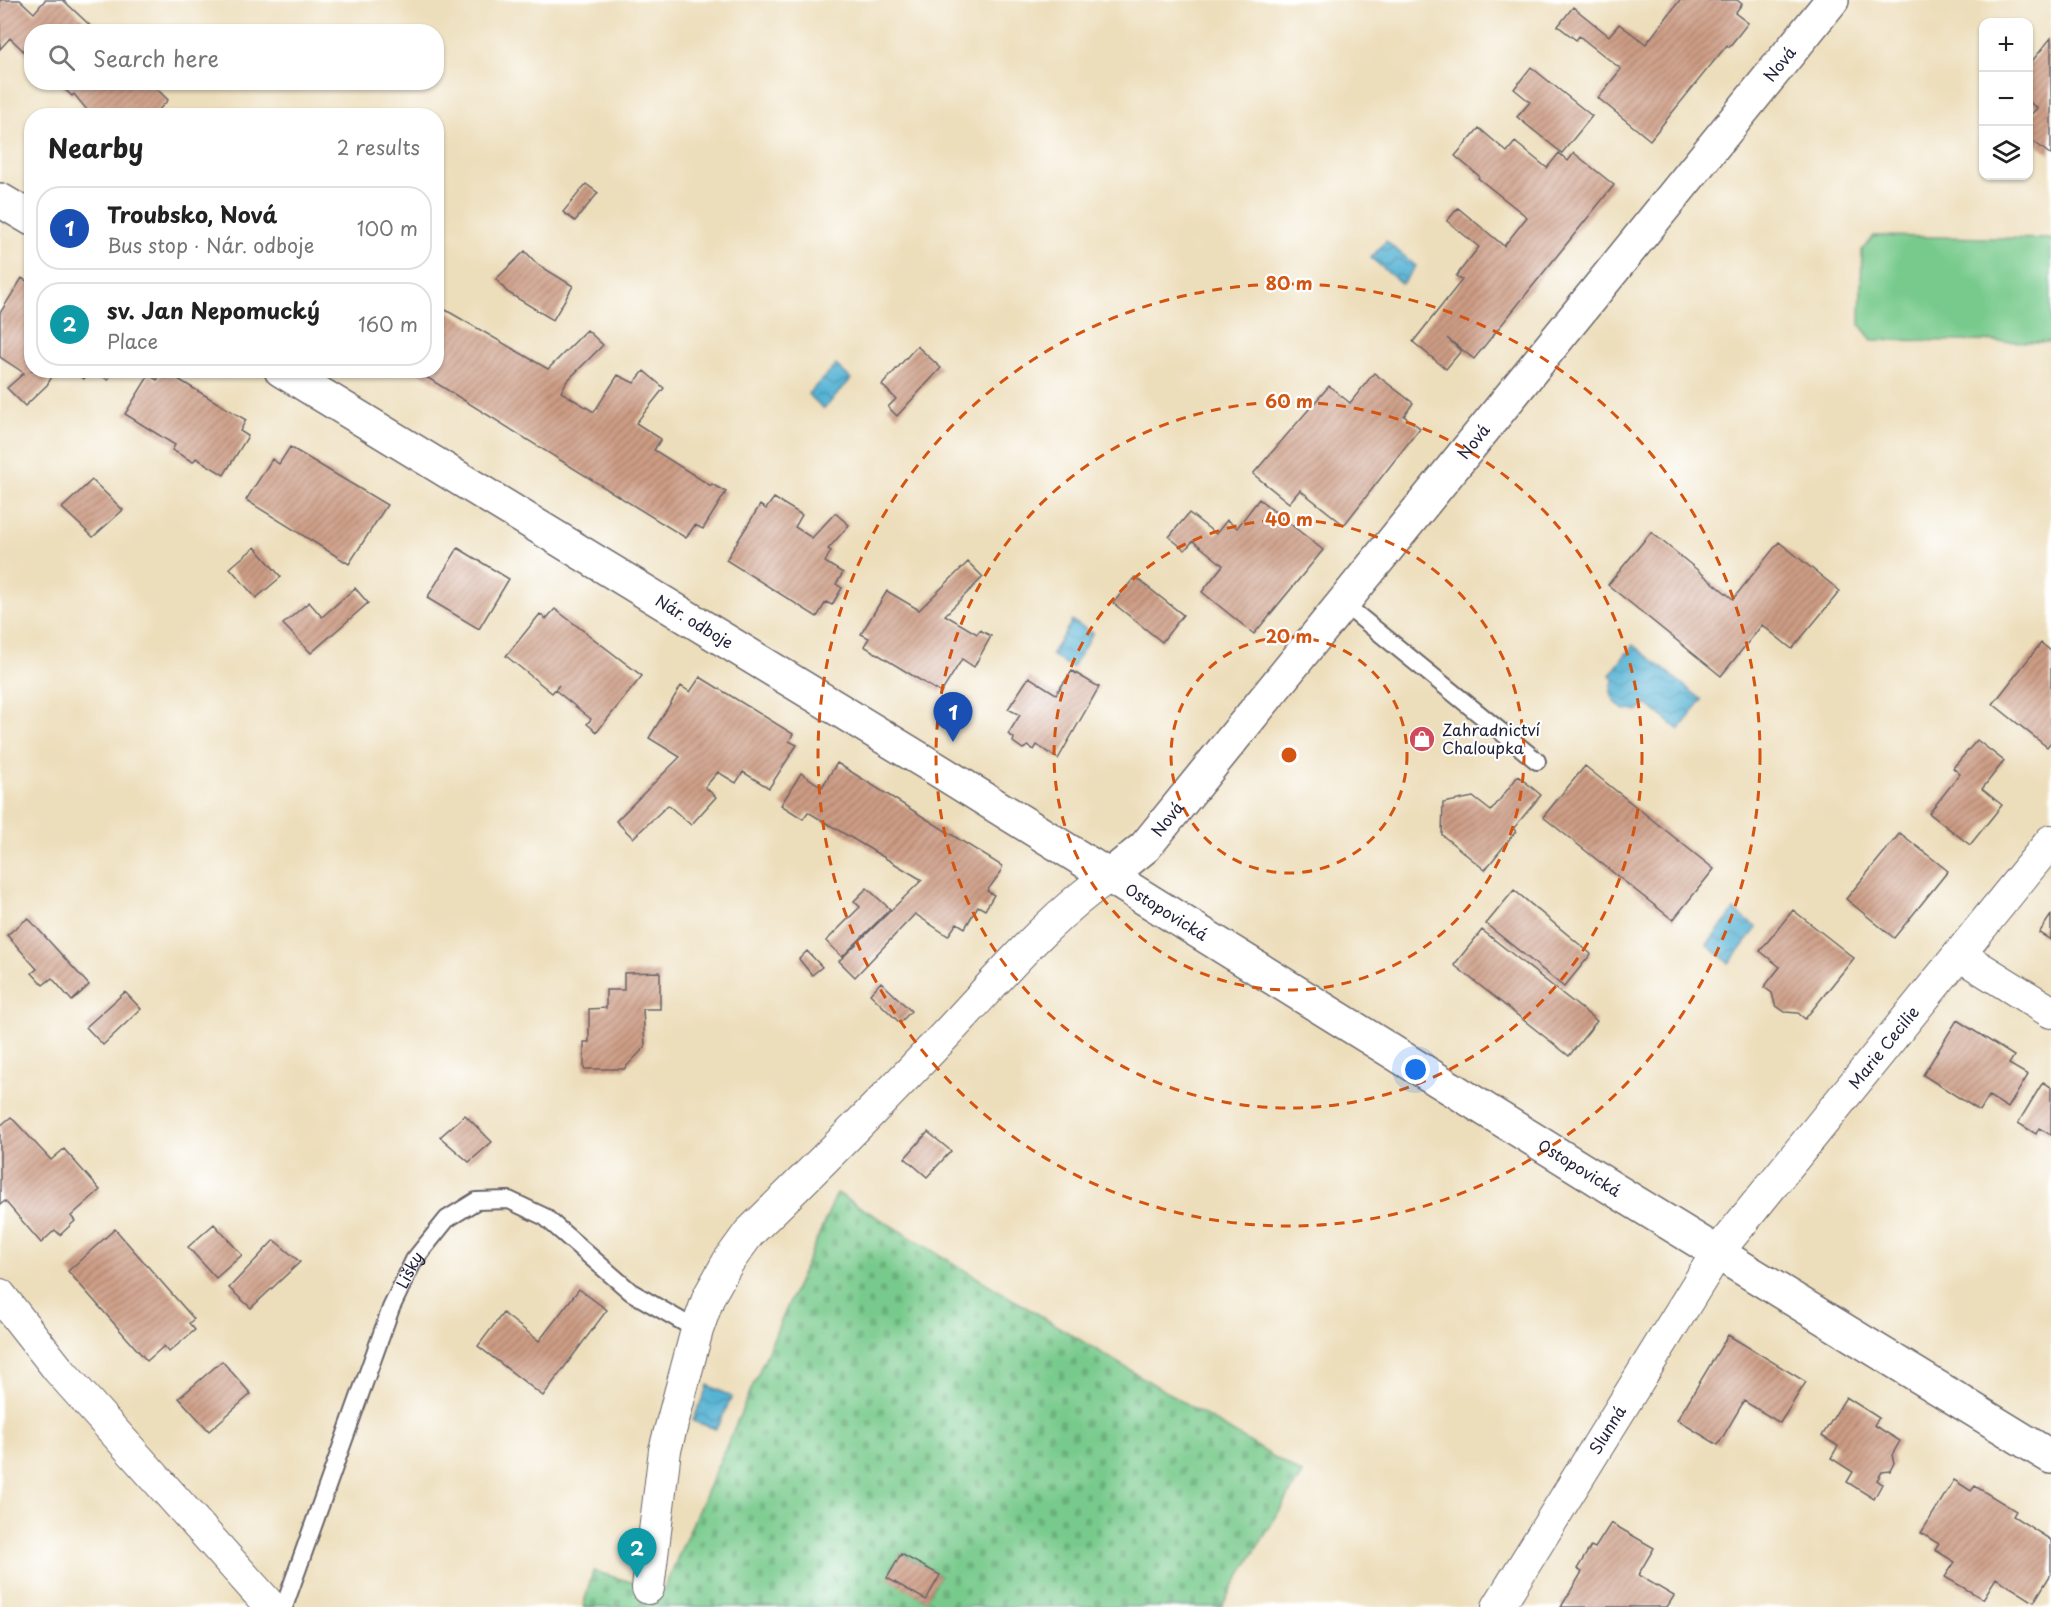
<!DOCTYPE html>
<meta charset="utf-8">
<style>
:root{--surface:#fff;--page:#f2f2f2;--text:#222;--muted:#767676;--line:#e0e0e0;--accent:#d1495b}
body{margin:0;font-family:"Playpen Sans",sans-serif;background:var(--page);color:var(--text)}
.controls{position:absolute;right:18px;top:18px;display:grid;overflow:hidden;border-radius:12px;box-shadow:0 2px 4px #0004}
.controls button{width:54px;height:54px;display:grid;place-items:center;padding:0;border:0;border-bottom:2px solid var(--line);background:var(--surface);color:var(--text);font:30px sans-serif}
.you{position:absolute;left:1416px;top:1070px;width:21px;height:21px;margin:-15px;border:4px solid #fff;border-radius:50%;background:#1a73e8;box-shadow:0 0 0 9px #1a73e833}
.badge{display:grid;place-items:center;width:39px;height:39px;border-radius:50%;background:var(--accent);color:#fff;font-size:20px;font-weight:700}
.pin{position:absolute;translate:-50% -50px;filter:drop-shadow(0 2px 3px #0008)}
.pin::after{content:'';position:absolute;top:32px;width:21px;height:18px;background:inherit;clip-path:polygon(0 0,100% 0,50% 100%)}
.list{margin:0;padding:0;list-style:none}
h2{display:flex;justify-content:space-between;align-items:center;height:78px;margin:0;padding:0 24px;font-size:26px}
h2 small{font-size:20px;font-weight:400;color:var(--muted)}
.list li{display:grid;grid-template-columns:39px 1fr auto;gap:18px;align-items:center;box-sizing:border-box;height:84px;margin:0 12px 12px;padding:0 12px;border:2px solid var(--line);border-radius:24px}
.list b{display:block;font-size:22px;white-space:nowrap}
.list p{margin:0;font-size:20px;white-space:nowrap;color:var(--muted)}
.list em{font-size:20px;font-style:normal;color:var(--muted)}
.icon{flex:none;width:33px;height:33px;fill:none;stroke:currentColor;stroke-width:2;stroke-linecap:round;stroke-linejoin:round}
.map{position:relative;flex:none;width:2051px;height:1607px;overflow:hidden}
.search{position:absolute;background:var(--surface);box-shadow:0 2px 4px #0004;left:24px;top:24px;width:420px;height:66px;display:flex;align-items:center;gap:15px;box-sizing:border-box;padding:0 21px;border-radius:24px;color:var(--muted);font-size:22px}
.panel{position:absolute;background:var(--surface);box-shadow:0 2px 4px #0004;left:24px;top:108px;width:420px;height:270px;border-radius:24px}
.map>svg:first-child{display:block}
.cemetery{fill:url(#cemetery-stones);stroke:#4d7664;stroke-width:1.5;fill-rule:evenodd}
.pitch{fill:#78ca8c;stroke:#4d7664;stroke-width:1.5}
.water{fill:url(#water-waves);stroke:#3c6a88;stroke-width:1.5}
.building{fill:url(#building-hatch)}
.lines{fill:none;stroke-linecap:round;stroke-linejoin:round}
.lane-casing{stroke:#696468;stroke-width:20}
.street-casing{stroke:#696468;stroke-width:34}
.secondary-casing{stroke:#696468;stroke-width:36}
.lane{stroke:#fff;stroke-width:16}
.street{stroke:#fff;stroke-width:32}
.secondary{stroke:#fff;stroke-width:33}
.ring{fill:none;stroke:#d45411;stroke-width:3;stroke-dasharray:10 8}
.labels{text-anchor:middle;stroke-width:4.5;stroke-linejoin:round;paint-order:stroke}
.street-label{font-size:16px;fill:#22223b;stroke:#fff}
.poi-label{font-size:16px;fill:#22223b;stroke:#fff;text-anchor:start}
.centre{fill:#d45411;stroke:#fff;stroke-width:3}
.ring-label{font-size:18px;text-anchor:middle;font-weight:bold;fill:#d45411;stroke:#fff;stroke-width:4.5;stroke-linejoin:round;paint-order:stroke}
</style>
<div class="map">
<svg width="2051" height="1607" viewBox="0 0 2051 1607">
<defs>
<pattern id="cemetery-stones" width="16" height="16" patternUnits="userSpaceOnUse" patternTransform="scale(1.5)"><rect width="16" height="16" fill="#78ca8c"/><path d="M2 7V4a2 2 0 0 1 4 0v3zM10 15v-3a2 2 0 0 1 4 0v3z" fill="#68ad7a"/></pattern>
<pattern id="water-waves" width="16" height="10" patternUnits="userSpaceOnUse" patternTransform="scale(1.5)"><rect width="16" height="10" fill="#56b3d4"/><path d="M0 5q4-4 8 0t8 0" fill="none" stroke="#4791ad"/></pattern>
<pattern id="building-hatch" width="6" height="6" patternUnits="userSpaceOnUse" patternTransform="scale(1.5)"><rect width="6" height="6" fill="#cd9c84"/><path d="M-1 1l2-2M0 6l6-6M5 7l2-2" fill="none" stroke="#a67f6d"/></pattern>
</defs>
<rect width="100%" height="100%" fill="#fff"/>
<filter id="ink" filterUnits="userSpaceOnUse"><feTurbulence type="fractalNoise" baseFrequency=".0167" numOctaves="2"/><feDisplacementMap in="SourceGraphic" scale="12" xChannelSelector="R" yChannelSelector="G"/><feConvolveMatrix kernelMatrix="1 2 1 2 8 2 1 2 1" color-interpolation-filters="sRGB"/></filter>
<filter id="wash" filterUnits="userSpaceOnUse"><feTurbulence type="fractalNoise" baseFrequency=".008" numOctaves="4" result="noise"/><feDisplacementMap in="SourceGraphic" scale="24" xChannelSelector="R" yChannelSelector="G"/><feGaussianBlur stdDeviation="1.35" result="paint"/><feColorMatrix in="noise" values="0 0 0 0 0 0 0 0 0 0 0 0 0 0 0 0 0 1.4 0 .05"/><feComposite in="paint" operator="in"/></filter>
<g filter="url(#wash)">
<rect width="100%" height="100%" fill="#eddebb"/>
<path class="cemetery" d="M 837,1193 L 1302,1474 L 1221,1607 L 583,1607 L 593,1571 L 663,1591 ZM 901,1554 L 940,1575 L 926,1600 L 888,1578 Z"/>
<path class="pitch" d="M 1874,236 L 2051,239 L 2051,342 L 1872,340 L 1860,325 L 1862,250 Z"/>
<path class="water" d="M 1386,241 L 1416,266 L 1402,284 L 1371,258 Z
M 836,365 L 851,379 L 824,409 L 808,394 Z
M 1072,621 L 1093,633 L 1072,668 L 1051,655 Z
M 1633,645 L 1702,700 L 1679,730 L 1647,704 L 1638,711 L 1625,710 C 1613,703 1607,692 1614,679 L 1610,675 Z
M 1734,910 L 1757,928 L 1729,963 L 1707,945 Z
M 708,1385 L 732,1397 L 716,1429 L 693,1421 Z"/>
<g id="blocks">
<path class="building" d="M 0,0 L 20,0 L 34,13 L 45,0 L 63,0 L 97,32 L 32,32 L 32,59 L 10,38 L 0,49 Z
M 1680,0 L 1737,0 L 1742,4 L 1735,13 L 1748,23 L 1729,47 L 1727,45 L 1650,140 L 1598,98 L 1621,69 L 1579,36 L 1576,40 L 1558,26 L 1573,7 L 1609,36 L 1619,24 L 1646,44 Z
M 2051,38 L 2051,155 L 2028,137 L 2028,118 L 2037,108 L 2028,101 L 2028,66 Z
M 1531,67 L 1592,116 L 1562,153 L 1517,117 L 1530,102 L 1514,89 Z
M 57,82 L 150,82 L 168,100 L 153,116 L 92,116 L 74,94 L 72,96 Z
M 1479,128 L 1507,152 L 1515,142 L 1547,168 L 1559,153 L 1568,161 L 1574,153 L 1614,185 L 1474,359 L 1447,338 L 1461,351 L 1446,369 L 1413,342 L 1462,280 L 1456,276 L 1479,247 L 1447,221 L 1458,208 L 1504,246 L 1527,217 L 1478,178 L 1479,176 L 1455,156 Z
M 586,184 L 598,193 L 575,221 L 563,212 Z
M 525,251 L 537,264 L 573,286 L 553,320 L 507,292 L 496,279 Z
M 22,278 L 32,285 L 32,370 L 56,370 L 47,385 L 25,406 L 7,388 L 24,373 L 0,357 L 0,313 Z
M 437,305 L 548,369 L 587,330 L 603,345 L 567,381 L 561,392 L 594,412 L 618,375 L 634,383 L 644,371 L 664,388 L 636,423 L 661,439 L 654,450 L 711,486 L 712,484 L 726,492 L 703,529 L 695,525 L 686,538 L 415,370 L 436,370 Z
M 917,346 L 941,368 L 897,416 L 888,407 L 896,399 L 882,385 Z
M 70,370 L 89,370 L 84,379 Z
M 93,370 L 114,370 L 108,380 Z
M 163,370 L 246,420 L 240,431 L 248,436 L 224,475 L 196,458 L 193,462 L 172,450 L 175,445 L 125,414 L 149,375 L 157,380 Z
M 1374,373 L 1413,403 L 1404,416 L 1420,428 L 1344,525 L 1300,490 L 1289,503 L 1253,474 L 1329,386 L 1350,403 Z
M 290,447 L 387,505 L 349,564 L 246,500 L 272,459 L 279,464 Z
M 92,480 L 123,510 L 93,537 L 62,508 Z
M 774,498 L 802,515 L 795,527 L 812,538 L 835,513 L 849,525 L 828,549 L 831,551 L 825,562 L 843,573 L 836,584 L 842,588 L 832,605 L 826,602 L 817,617 L 726,560 L 760,505 L 766,509 Z
M 1259,499 L 1323,550 L 1254,634 L 1202,592 L 1223,565 L 1193,541 L 1185,550 L 1169,537 L 1189,513 L 1216,534 L 1227,520 L 1237,528 Z
M 1651,532 L 1733,599 L 1779,542 L 1840,591 L 1792,649 L 1762,625 L 1721,676 L 1608,585 Z
M 255,547 L 281,577 L 256,598 L 230,568 Z
M 458,548 L 509,579 L 479,629 L 427,598 Z
M 968,562 L 983,577 L 945,615 L 977,634 L 980,630 L 991,636 L 974,667 L 962,659 L 941,693 L 864,646 L 869,638 L 861,634 L 887,591 L 919,610 Z
M 1135,577 L 1183,615 L 1162,642 L 1113,603 Z
M 355,588 L 368,603 L 311,653 L 283,624 L 309,602 L 322,617 Z
M 555,609 L 642,676 L 597,732 L 587,724 L 591,719 L 555,690 L 559,685 L 552,693 L 506,656 L 540,614 L 546,619 Z
M 2041,643 L 2051,651 L 2051,742 L 2047,747 L 1993,704 Z
M 1072,671 L 1099,687 L 1058,759 L 1037,745 L 1034,750 L 1028,746 L 1023,749 L 1013,742 L 1014,738 L 1008,734 L 1020,715 L 1008,709 L 1029,677 L 1056,694 Z
M 700,677 L 793,734 L 789,741 L 797,745 L 769,788 L 743,772 L 736,783 L 718,772 L 705,787 L 716,797 L 691,825 L 668,805 L 633,838 L 616,821 L 680,757 L 649,738 L 681,686 L 690,692 Z
M 1977,740 L 2004,761 L 1982,789 L 2002,805 L 1970,845 L 1929,813 L 1960,774 L 1953,768 Z
M 837,763 L 1002,866 L 1001,872 L 987,891 L 994,895 L 985,910 L 978,906 L 965,928 L 957,923 L 948,936 L 915,914 L 855,977 L 839,961 L 922,880 L 808,812 L 803,819 L 781,805 L 801,773 L 822,787 Z
M 1585,766 L 1714,869 L 1673,920 L 1543,817 Z
M 1518,776 L 1541,795 L 1513,829 L 1516,831 L 1485,870 L 1442,835 L 1443,803 L 1473,797 L 1491,811 Z
M 1900,833 L 1948,871 L 1894,938 L 1846,899 Z
M 867,888 L 890,909 L 842,957 L 826,941 L 860,907 L 854,901 Z
M 1514,890 L 1591,954 L 1564,987 L 1486,924 Z
M 1793,910 L 1854,958 L 1805,1019 L 1798,1013 L 1785,1012 L 1775,1005 L 1772,993 L 1764,987 L 1780,967 L 1760,951 Z
M 2051,915 L 2051,940 L 2039,933 Z
M 28,918 L 89,985 L 72,1001 L 52,978 L 43,985 L 32,973 L 37,969 L 7,935 Z
M 1482,930 L 1597,1021 L 1569,1056 L 1454,965 Z
M 807,951 L 822,967 L 812,975 L 799,959 Z
M 660,972 L 660,1009 L 643,1009 L 645,1047 L 624,1069 L 584,1069 L 584,1042 L 589,1042 L 589,1009 L 606,1008 L 606,990 L 624,990 L 624,973 Z
M 881,982 L 911,1011 L 900,1023 L 870,994 Z
M 125,992 L 141,1009 L 103,1045 L 86,1027 Z
M 1957,1020 L 2014,1056 L 2009,1064 L 2028,1075 L 2008,1108 L 1989,1096 L 1980,1111 L 1923,1075 Z
M 2043,1082 L 2051,1087 L 2051,1135 L 2039,1128 L 2036,1134 L 2018,1123 Z
M 465,1115 L 492,1142 L 469,1162 L 440,1137 Z
M 11,1117 L 51,1160 L 64,1149 L 100,1190 L 71,1216 L 75,1221 L 60,1235 L 55,1230 L 41,1243 L 5,1201 L 0,1205 L 0,1126 Z
M 928,1132 L 951,1151 L 927,1177 L 905,1158 Z
M 214,1224 L 242,1255 L 216,1278 L 188,1247 Z
M 115,1229 L 194,1319 L 189,1323 L 195,1330 L 169,1352 L 164,1346 L 147,1361 L 68,1271 Z
M 274,1240 L 300,1262 L 251,1308 L 229,1288 Z
M 579,1289 L 607,1310 L 543,1396 L 478,1346 L 503,1313 L 539,1341 Z
M 1728,1335 L 1806,1382 L 1780,1423 L 1744,1401 L 1718,1445 L 1677,1420 Z
M 222,1361 L 251,1394 L 209,1431 L 179,1398 Z
M 1846,1397 L 1879,1418 L 1874,1425 L 1900,1441 L 1892,1455 L 1894,1463 L 1890,1471 L 1882,1472 L 1877,1480 L 1882,1484 L 1874,1499 L 1847,1482 L 1853,1472 L 1831,1458 L 1838,1446 L 1822,1436 Z
M 1954,1480 L 1971,1491 L 1975,1486 L 2016,1511 L 2013,1516 L 2051,1540 L 2051,1574 L 2034,1602 L 1996,1578 L 1983,1599 L 1945,1577 L 1955,1562 L 1935,1550 L 1939,1544 L 1921,1533 Z
M 1611,1523 L 1654,1548 L 1638,1575 L 1674,1596 L 1667,1607 L 1561,1607 L 1582,1572 L 1577,1569 L 1591,1546 L 1595,1548 Z
M 901,1554 L 940,1575 L 926,1600 L 887,1578 Z"/>
</g>
</g>
<g filter="url(#ink)">
<use href="#blocks" fill-opacity="0" stroke="#696468" stroke-width="1.5"/>
<g class="lines">
<g class="lane-casing">
<g id="lane">
<path d="M 1344,604 L 1537,761"/>
<path id="s1" d="M 284,1607 L 391,1308 L 414,1260 L 447,1219 L 476,1201 L 509,1200 L 545,1217 L 631,1292 L 697,1330"/>
</g>
</g>
<g class="street-casing">
<g id="street">
<path d="M 1961,956 L 2051,1012"/>
<path d="M 0,1295 L 58,1369 L 271,1607"/>
<path d="M 648,1588 L 665,1450 L 697,1330 L 709,1296 L 728,1262 L 749,1233 C 817,1167 884,1100 949,1031 C 1000,977 1048,918 1109,876"/>
<path id="s2" d="M 1498,1607 L 1717,1253 L 2051,841"/>
</g>
</g>
<g class="secondary-casing">
<g id="secondary">
<path d="M 0,200 L 32,219"/>
<path id="s3" d="M 281,370 L 938,770 L 1628,1198 L 2051,1457"/>
<path id="s4" d="M 1109,876 L 1145,847 L 1832,0"/>
</g>
</g>
<use href="#lane" class="lane"/>
<use href="#street" class="street"/>
<use href="#secondary" class="secondary"/>
</g>
</g>
<g class="ring">
<circle cx="1289" cy="755" r="118"/>
<circle cx="1289" cy="755" r="235"/>
<circle cx="1289" cy="755" r="353"/>
<circle cx="1289" cy="755" r="471"/>
</g>
<defs>
<g id="shop-disc" transform="scale(1.35)"><circle r="9.5" fill="#d1495b" stroke="#fff"/><path d="M-5-2.5h2.3a2.7 3.5 0 0 1 5.4 0H5L5.5 6h-11ZM-1.5-2.5h3a1.5 2.3 0 0 0-3 0Z" fill="#fff"/></g>
</defs>
<g fill-rule="evenodd">
<use href="#shop-disc" x="1422" y="739"/>
</g>
<g class="labels">
<g class="street-label">
<text dy="6" stroke="none"><textPath href="#s4" startOffset="1054">Nová</textPath></text>
<text dy="6" stroke="none"><textPath href="#s4" startOffset="568">Nová</textPath></text>
<text dy="6" stroke="none"><textPath href="#s3" startOffset="484">Nár. odboje</textPath></text>
<text dy="6" stroke="none"><textPath href="#s4" startOffset="82">Nová</textPath></text>
<text dy="6" stroke="none"><textPath href="#s3" startOffset="1038">Ostopovická</textPath></text>
<text dy="6" stroke="none"><textPath href="#s2" startOffset="681">Marie Cecilie</textPath></text>
<text dy="6" stroke="none"><textPath href="#s3" startOffset="1524">Ostopovická</textPath></text>
<text dy="6" stroke="none"><textPath href="#s1" startOffset="360">Lišky</textPath></text>
<text dy="6" stroke="none"><textPath href="#s2" startOffset="208">Slunná</textPath></text>
</g>
<g class="poi-label">
<text x="1442" y="736">Zahradnictví<tspan x="1442" dy="18">Chaloupka</tspan></text>
</g>
</g>
<circle cx="1289" cy="755" r="9" class="centre"/>
<g class="ring-label">
<text x="1289" y="290">80 m</text>
<text x="1289" y="408">60 m</text>
<text x="1289" y="526">40 m</text>
<text x="1289" y="643">20 m</text>
</g>
</svg>
<div class="controls">
<button>+</button>
<button>−</button>
<button><svg class="icon" aria-label="layers" viewBox="0 0 24 24"><path d="M12 4l9 5-9 5-9-5zM3 14l9 5 9-5"/></svg></button>
</div>
<div class="you"></div>
<div class="pin badge" style="left:953px;top:742px;background:#1a4fb4">1</div>
<div class="pin badge" style="left:637px;top:1578px;background:#0f9aa8">2</div>
<div class="search"><svg class="icon" aria-label="search" viewBox="0 0 24 24"><circle cx="10" cy="10" r="6"/><path d="M15 15l6 6"/></svg>Search here</div>
<section class="panel">
<h2>Nearby<small>2 results</small></h2>
<ul class="list">
<li><span class="badge" style="background:#1a4fb4">1</span><div><b>Troubsko, Nová</b><p>Bus stop · Nár. odboje</p></div><em>100 m</em></li>
<li><span class="badge" style="background:#0f9aa8">2</span><div><b>sv. Jan Nepomucký</b><p>Place</p></div><em>160 m</em></li>
</ul>
</section>
</div>
